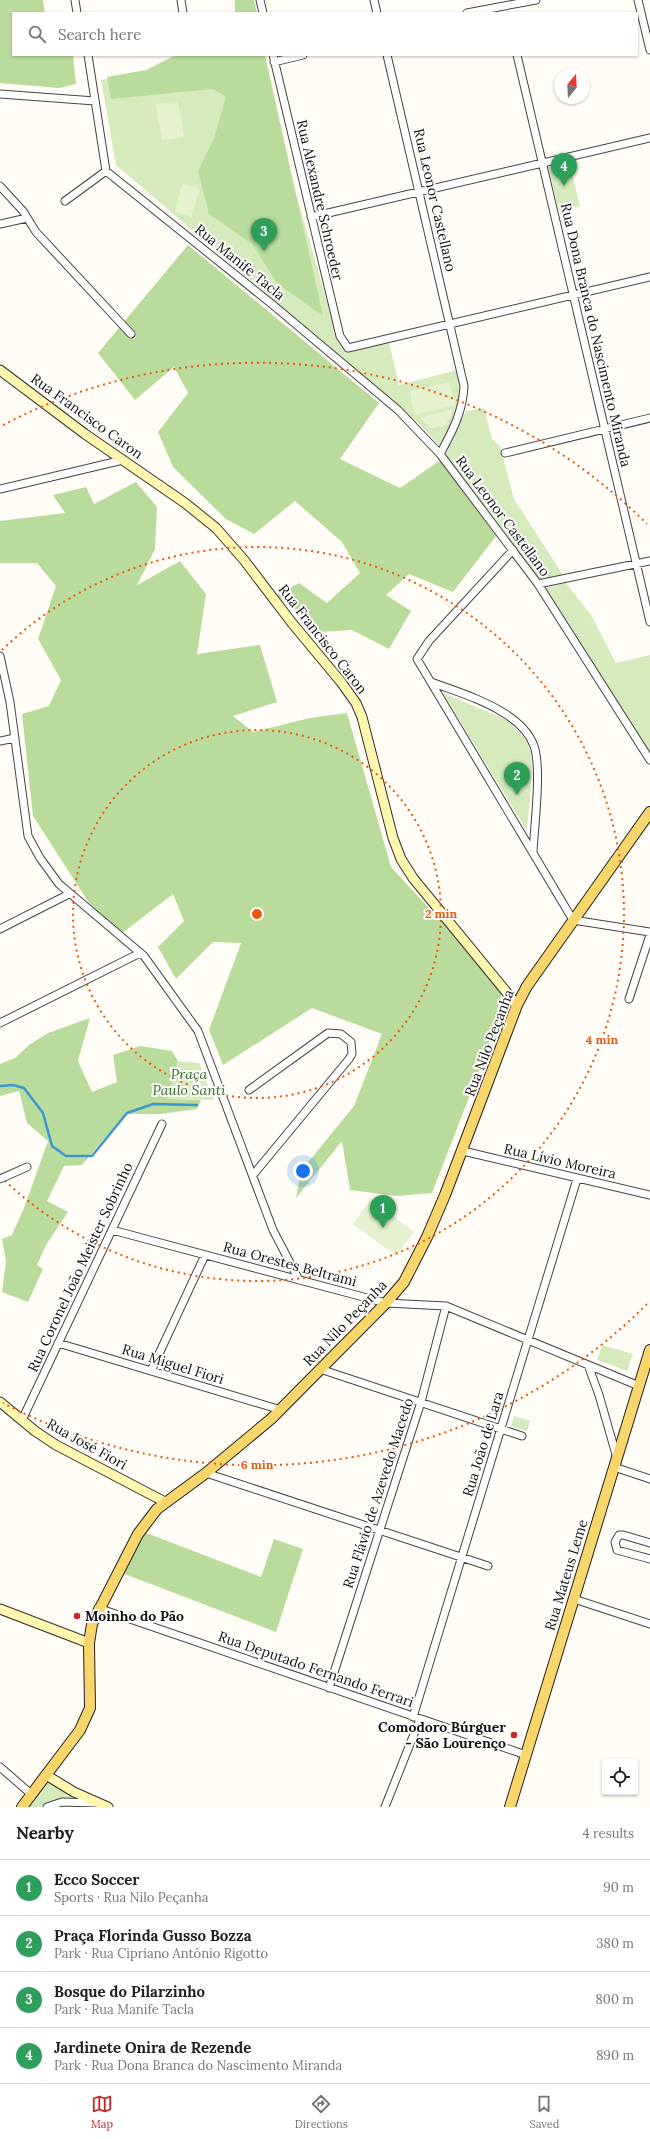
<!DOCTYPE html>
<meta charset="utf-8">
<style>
:root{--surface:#fff;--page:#f6f6f6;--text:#202124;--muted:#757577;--line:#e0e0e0;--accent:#c4262e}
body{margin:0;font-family:Lora,serif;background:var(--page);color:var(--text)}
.controls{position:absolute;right:12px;bottom:12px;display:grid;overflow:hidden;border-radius:0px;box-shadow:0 1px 3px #0004}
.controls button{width:36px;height:36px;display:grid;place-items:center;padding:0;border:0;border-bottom:1px solid var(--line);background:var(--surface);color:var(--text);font:20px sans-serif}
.compass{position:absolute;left:554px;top:68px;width:36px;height:36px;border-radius:50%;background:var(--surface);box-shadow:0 1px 3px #0004;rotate:18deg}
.you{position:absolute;left:303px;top:1171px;width:14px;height:14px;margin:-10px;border:3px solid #fff;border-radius:50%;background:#1a73e8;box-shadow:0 0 0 6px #1a73e833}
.badge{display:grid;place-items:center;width:26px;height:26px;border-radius:50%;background:var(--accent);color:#fff;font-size:13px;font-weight:700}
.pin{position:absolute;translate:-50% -33px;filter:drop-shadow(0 1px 2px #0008)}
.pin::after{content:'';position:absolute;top:21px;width:14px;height:12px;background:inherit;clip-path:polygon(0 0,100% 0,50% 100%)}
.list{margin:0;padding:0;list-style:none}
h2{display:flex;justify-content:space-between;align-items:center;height:52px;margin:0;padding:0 16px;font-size:17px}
h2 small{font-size:13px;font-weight:400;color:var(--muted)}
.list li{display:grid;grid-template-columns:26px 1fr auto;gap:12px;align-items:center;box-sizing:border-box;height:56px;padding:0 16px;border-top:1px solid var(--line)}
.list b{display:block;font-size:15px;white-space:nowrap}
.list p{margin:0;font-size:13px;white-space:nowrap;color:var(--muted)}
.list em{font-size:13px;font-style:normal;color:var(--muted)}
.icon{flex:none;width:22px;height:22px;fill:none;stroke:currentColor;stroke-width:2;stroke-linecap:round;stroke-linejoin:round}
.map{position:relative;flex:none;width:650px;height:1807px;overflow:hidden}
.search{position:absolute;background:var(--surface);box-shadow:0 1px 3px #0004;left:12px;right:12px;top:12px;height:44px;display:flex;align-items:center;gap:10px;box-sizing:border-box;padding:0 14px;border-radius:0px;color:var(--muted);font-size:15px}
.sheet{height:276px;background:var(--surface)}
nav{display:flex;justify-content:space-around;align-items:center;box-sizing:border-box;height:56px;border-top:1px solid var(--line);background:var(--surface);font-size:11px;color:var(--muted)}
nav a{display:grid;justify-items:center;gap:2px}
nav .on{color:var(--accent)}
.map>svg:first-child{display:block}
.green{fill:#d5ebbd}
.forest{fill:#b9dc9c}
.pitch{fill:#e6f2cf}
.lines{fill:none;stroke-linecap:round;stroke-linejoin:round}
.stream{stroke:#3f96cf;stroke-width:2.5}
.street-casing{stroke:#444;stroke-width:9}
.secondary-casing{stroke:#333;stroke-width:11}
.primary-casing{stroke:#222;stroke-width:12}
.street{stroke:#fff;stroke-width:7}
.secondary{stroke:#fff6b0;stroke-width:9}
.primary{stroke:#f9d66b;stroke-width:10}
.ring{fill:none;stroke:#e8590c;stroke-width:2;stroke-dasharray:2 4}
.poi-dot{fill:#c4262e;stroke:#fff;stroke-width:1.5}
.labels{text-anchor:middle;stroke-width:4;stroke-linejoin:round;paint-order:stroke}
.street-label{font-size:14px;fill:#111;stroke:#fff}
.park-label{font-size:14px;font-style:italic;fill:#2f6b1f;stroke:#fff}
.poi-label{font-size:14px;font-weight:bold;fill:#111;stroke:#fff;text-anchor:start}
.centre{fill:#e8590c;stroke:#fff;stroke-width:2}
.ring-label{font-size:12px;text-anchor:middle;font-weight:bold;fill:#e8590c;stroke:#fff;stroke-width:4;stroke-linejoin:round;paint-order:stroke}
</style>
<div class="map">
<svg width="650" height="1807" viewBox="0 0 650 1807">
<rect width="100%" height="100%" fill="#fffdf5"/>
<path class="green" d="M 241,55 L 268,97 L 337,336 L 346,351 L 389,342 L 399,385 L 457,370 C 463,402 455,419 440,446 L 422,427 L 116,165 L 101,80 Z
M 569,162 L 580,206 L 559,211 L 548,167 Z
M 484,408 L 492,439 L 500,446 L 514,499 L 563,575 L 540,580 L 445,455 L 466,411 Z
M 566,583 L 591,615 L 616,663 L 650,655 L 650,754 L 544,588 Z
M 443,693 L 505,719 C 516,727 526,737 530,750 C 535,764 528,813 527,831 Z
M 178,1061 L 199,1063 L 214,1100 L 166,1099 Z
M 602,1345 L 633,1354 L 627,1371 L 597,1360 Z
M 514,1416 L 530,1421 L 527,1431 L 511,1426 Z
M 45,1781 L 79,1798 L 42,1807 L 27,1807 Z"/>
<path class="forest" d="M 0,0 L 43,0 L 45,13 L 13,13 L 13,55 L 73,55 L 76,84 L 59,88 L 0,83 Z
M 235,0 L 254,0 L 257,13 L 235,13 Z
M 176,55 L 265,55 L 323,316 L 277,283 L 252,244 L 209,214 L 198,171 L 214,138 L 226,97 L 213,89 L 111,99 L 107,77 L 146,70 Z
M 188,245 L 379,403 L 340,459 L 400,488 L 441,460 L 496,536 L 453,592 L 409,574 L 386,595 L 411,611 L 389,649 L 352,630 L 319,632 L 277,595 L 299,583 L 327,603 L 360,573 L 342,542 L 295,501 L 254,534 L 226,519 L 173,467 L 158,432 L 188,393 L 174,367 L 135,400 L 98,353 Z
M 136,482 L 157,507 L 155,549 L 137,585 L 180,561 L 206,594 L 197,654 L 260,645 L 277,702 L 233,716 L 253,732 L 310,718 L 347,713 L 391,867 L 503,988 L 487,1051 L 432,1193 L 397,1196 L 350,1190 L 342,1141 L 296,1198 L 301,1171 L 354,1106 L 382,1034 L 312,1008 L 223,1065 L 209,1030 L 241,943 L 213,942 L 176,979 L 158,947 L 184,921 L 173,894 L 121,934 L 89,903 L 33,816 L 22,714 L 49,706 L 61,680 L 38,639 L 56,586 L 37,563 L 0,563 L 0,521 L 65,513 L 53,495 L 86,487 L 94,504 Z
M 90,1018 L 78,1061 L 92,1092 L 117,1082 L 113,1055 L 140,1046 L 172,1051 L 178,1061 L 167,1099 L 201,1100 L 197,1109 L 160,1114 L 125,1114 L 82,1165 L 64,1166 L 47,1201 L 68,1212 L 46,1245 L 37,1265 L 43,1269 L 28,1302 L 2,1292 L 6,1261 L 2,1239 L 12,1235 L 24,1208 L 48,1141 L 27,1123 L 19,1091 L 0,1096 L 0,1064 L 15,1058 L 29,1045 L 48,1033 Z
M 144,1532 L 261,1577 L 274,1539 L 303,1549 L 276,1632 L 122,1573 Z"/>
<path class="pitch" d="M 178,102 L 184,137 L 162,140 L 156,104 Z
M 182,184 L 199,189 L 192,217 L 175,212 Z
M 449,382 L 456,405 L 414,415 L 410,391 Z
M 454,409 L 446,425 L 431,428 L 420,418 Z
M 371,1199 L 414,1232 L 396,1256 L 353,1224 Z"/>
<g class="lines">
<path class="stream" d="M 0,1086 L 13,1085 L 24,1088 L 43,1113 L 52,1146 L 66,1156 L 92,1156 L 127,1113 L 153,1104 L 197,1105"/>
<g class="street-casing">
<path id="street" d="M 75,0 L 77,13
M 181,0 L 183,13
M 260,0 L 263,13
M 374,0 L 377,13
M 638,0 L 650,50
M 467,13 L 536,0
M 88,55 L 106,171 L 273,305 L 398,410 L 440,454
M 273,55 L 340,336 L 348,348 L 650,277
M 387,55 L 464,386 C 463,412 452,432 440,454 L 538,584 L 650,760
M 517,55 L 650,622
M 274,62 L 303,55
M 0,94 L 95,101
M 0,186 L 23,211 L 36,232 L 131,334
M 65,201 L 106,171
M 311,217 L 650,138
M 0,224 L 27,218
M 505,453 L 650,418
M 0,489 L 123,460
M 513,550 L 429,641 L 417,659 L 573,920 L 650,932
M 538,584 L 650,561
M 0,656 L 10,702 L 28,836 L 40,858 L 59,884 L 144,956 L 198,1031 L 273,1230 L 299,1280
M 431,682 C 455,691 482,699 504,713 C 517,721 529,732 534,746 C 542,768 534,828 533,853
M 0,741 L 15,738
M 0,929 L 69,894
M 629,999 L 650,935
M 0,1023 L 140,953
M 249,1090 L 328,1033 L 341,1034 L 351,1042 L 352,1054 L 349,1059 L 253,1175
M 463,1151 L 650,1195
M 0,1179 L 27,1167
M 112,1230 L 386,1303 L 446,1306 L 639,1386
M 58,1343 L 281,1410
M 588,1365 L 599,1395 L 617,1458
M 320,1369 L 522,1436
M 151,1371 L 205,1255
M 22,1420 L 162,1124
M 614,1467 L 650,1479
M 206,1473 L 488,1566
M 650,1543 L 623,1535 L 619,1535 L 615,1542 L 617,1550 L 650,1559
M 574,1599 L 650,1624
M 98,1608 L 526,1755
M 329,1688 L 421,1402 L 446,1306
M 413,1717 L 577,1179
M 0,1767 L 31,1794
M 47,1807 L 62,1802 L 96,1803
M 385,1807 L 420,1719"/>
</g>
<g class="secondary-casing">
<path id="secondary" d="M 0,370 L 85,434 L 185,503 L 216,528 L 244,560 L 292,623 L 341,682 L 356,703 L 362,717 L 393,838 L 401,859 L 413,878 L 517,1005
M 0,1402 L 35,1431 L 56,1445 L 165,1502
M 0,1609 L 89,1643
M 46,1775 L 74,1792 L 108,1807"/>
</g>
<g class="primary-casing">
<path id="primary" d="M 22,1807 L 80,1730 L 90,1708 L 89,1643 L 92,1624 L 138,1534 L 157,1509 L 206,1473 L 271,1419 L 386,1303 L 404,1282 L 427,1237 L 445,1195 L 517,1005 L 527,986 L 650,812
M 510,1807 L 650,1350"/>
</g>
<use href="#street" class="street"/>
<use href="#secondary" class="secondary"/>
<use href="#primary" class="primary"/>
</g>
<g class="ring">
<circle cx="257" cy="914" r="184"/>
<path d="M2 650A367 367 0 1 1 2 1178"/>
<path d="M647 1304A551 551 0 0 1 3 1403M3 425A551 551 0 0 1 647 524"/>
</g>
<g class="poi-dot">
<circle cx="77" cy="1616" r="4"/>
<circle cx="514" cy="1735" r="4"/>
</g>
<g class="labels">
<g class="street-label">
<text transform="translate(320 200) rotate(77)" y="5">Rua Alexandre Schroeder</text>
<text transform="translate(435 200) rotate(77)" y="5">Rua Leonor Castellano</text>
<text transform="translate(240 262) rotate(39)" y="5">Rua Manife Tacla</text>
<text transform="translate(596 335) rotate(77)" y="5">Rua Dona Branca do Nascimento Miranda</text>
<text transform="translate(87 416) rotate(36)" y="5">Rua Francisco Caron</text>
<text transform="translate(503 516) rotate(53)" y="5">Rua Leonor Castellano</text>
<text transform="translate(323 639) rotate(52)" y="5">Rua Francisco Caron</text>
<text transform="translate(489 1043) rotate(-69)" y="5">Rua Nilo Peçanha</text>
<text transform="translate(560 1161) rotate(13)" y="5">Rua Lívio Moreira</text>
<text transform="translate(290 1264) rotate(15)" y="5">Rua Orestes Beltrami</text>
<text transform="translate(80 1267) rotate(-65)" y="5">Rua Coronel João Meister Sobrinho</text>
<text transform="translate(345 1323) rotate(-46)" y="5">Rua Nilo Peçanha</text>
<text transform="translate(173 1364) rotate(17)" y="5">Rua Miguel Fiori</text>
<text transform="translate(87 1444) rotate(29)" y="5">Rua José Fiori</text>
<text transform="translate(483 1444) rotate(-73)" y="5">Rua João de Lara</text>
<text transform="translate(378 1493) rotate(-72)" y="5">Rua Flávio de Azevedo Macedo</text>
<text transform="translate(566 1575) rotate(-73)" y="5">Rua Mateus Leme</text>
<text transform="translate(316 1669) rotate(19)" y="5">Rua Deputado Fernando Ferrari</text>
</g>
<g class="park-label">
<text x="189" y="1079">Praça<tspan x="189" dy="16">Paulo Santi</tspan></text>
</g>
<g class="poi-label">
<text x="85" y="1621">Moinho do Pão</text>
<text x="506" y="1732" text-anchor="end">Comodoro Búrguer<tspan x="506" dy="16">- São Lourenço</tspan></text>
</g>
</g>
<circle cx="257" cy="914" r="6" class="centre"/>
<g class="ring-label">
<text x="441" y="918">2 min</text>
<text x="602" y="1044">4 min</text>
<text x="257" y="1469">6 min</text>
</g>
</svg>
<div class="controls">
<button><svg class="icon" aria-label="locate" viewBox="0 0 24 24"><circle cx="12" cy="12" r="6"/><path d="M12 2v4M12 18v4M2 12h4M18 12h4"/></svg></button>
</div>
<svg class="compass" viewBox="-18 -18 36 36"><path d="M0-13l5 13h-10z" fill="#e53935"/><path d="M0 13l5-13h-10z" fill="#757577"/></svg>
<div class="you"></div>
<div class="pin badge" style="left:383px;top:1228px;background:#2e9e5b">1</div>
<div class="pin badge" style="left:517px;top:795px;background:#2e9e5b">2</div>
<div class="pin badge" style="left:264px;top:251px;background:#2e9e5b">3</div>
<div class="pin badge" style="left:564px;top:186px;background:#2e9e5b">4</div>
<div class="search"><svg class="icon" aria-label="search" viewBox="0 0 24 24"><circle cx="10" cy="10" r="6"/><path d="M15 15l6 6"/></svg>Search here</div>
</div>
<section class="sheet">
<h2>Nearby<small>4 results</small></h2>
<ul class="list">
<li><span class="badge" style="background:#2e9e5b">1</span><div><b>Ecco Soccer</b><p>Sports · Rua Nilo Peçanha</p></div><em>90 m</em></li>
<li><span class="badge" style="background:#2e9e5b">2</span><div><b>Praça Florinda Gusso Bozza</b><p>Park · Rua Cipriano Antônio Rigotto</p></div><em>380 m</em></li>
<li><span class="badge" style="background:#2e9e5b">3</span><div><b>Bosque do Pilarzinho</b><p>Park · Rua Manife Tacla</p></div><em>800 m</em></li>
<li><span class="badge" style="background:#2e9e5b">4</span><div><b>Jardinete Onira de Rezende</b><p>Park · Rua Dona Branca do Nascimento Miranda</p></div><em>890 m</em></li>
</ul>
</section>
<nav>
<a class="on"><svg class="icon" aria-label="map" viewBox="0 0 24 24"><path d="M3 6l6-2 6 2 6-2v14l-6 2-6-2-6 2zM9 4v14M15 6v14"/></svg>Map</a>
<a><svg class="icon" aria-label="directions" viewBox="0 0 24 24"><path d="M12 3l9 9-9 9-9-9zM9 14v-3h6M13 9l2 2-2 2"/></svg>Directions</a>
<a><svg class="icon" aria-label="saved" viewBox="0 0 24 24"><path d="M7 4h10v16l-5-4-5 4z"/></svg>Saved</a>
</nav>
